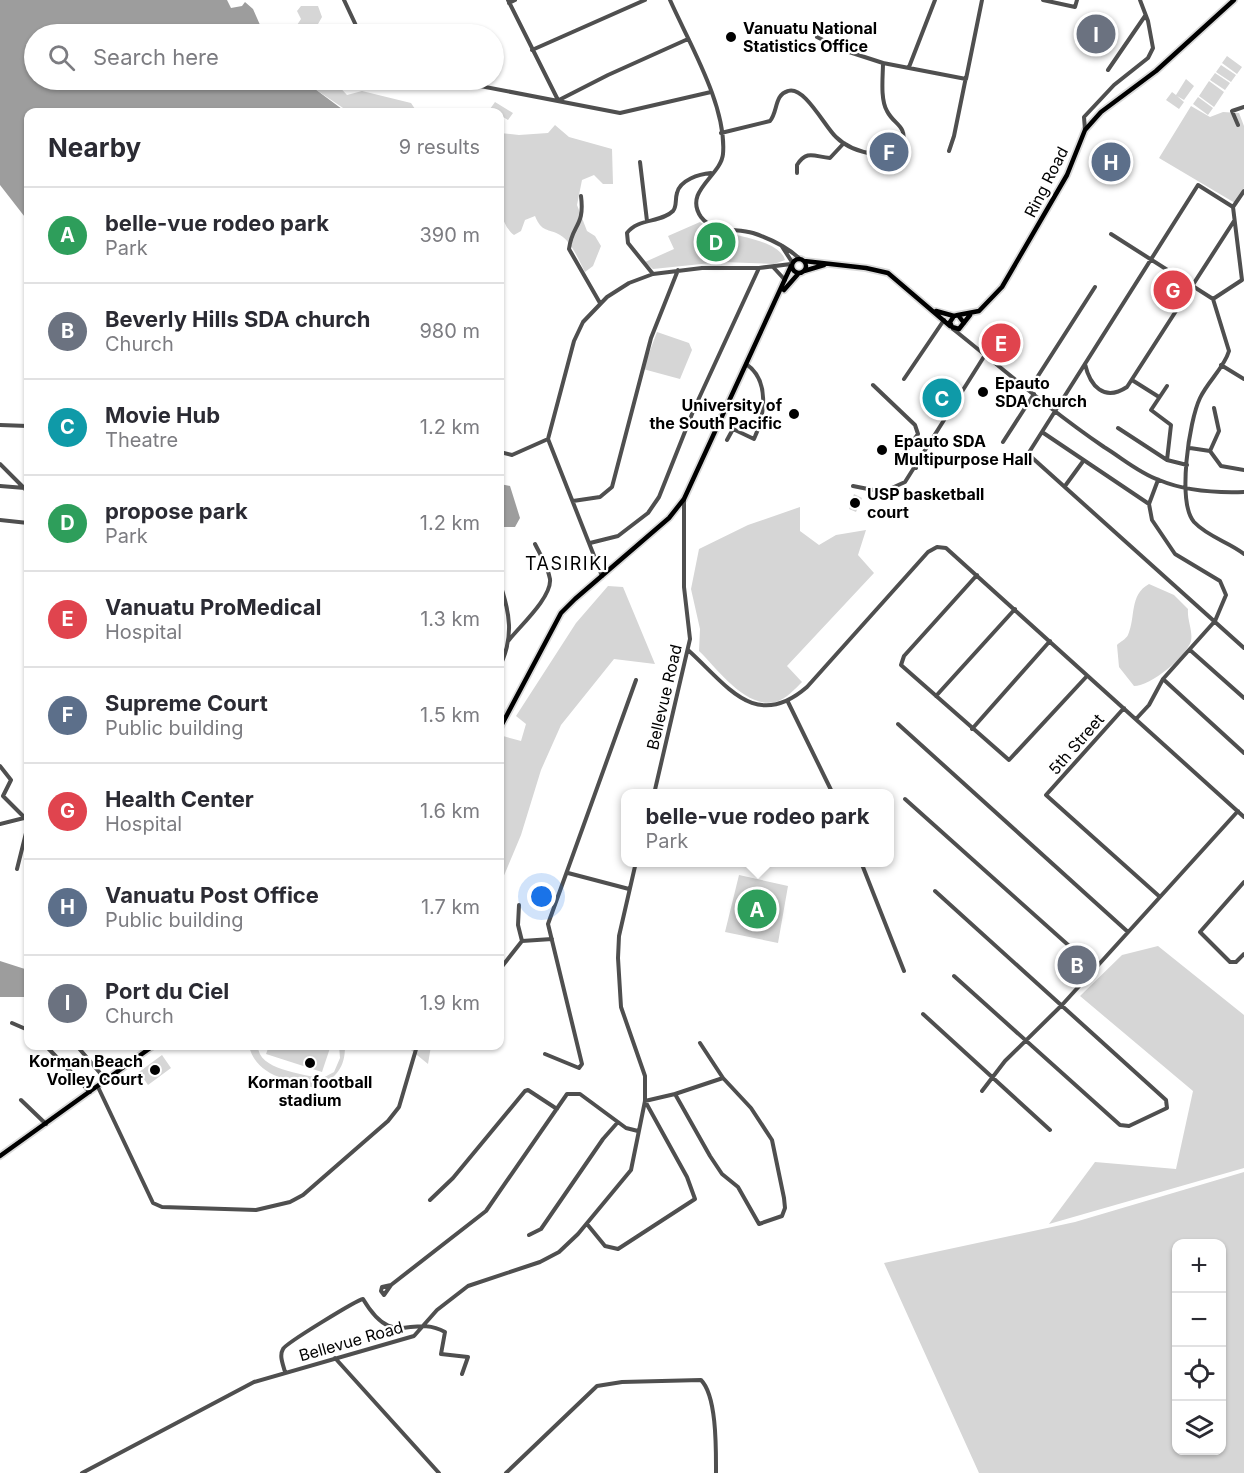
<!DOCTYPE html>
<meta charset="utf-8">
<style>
:root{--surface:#fff;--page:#f7f7f7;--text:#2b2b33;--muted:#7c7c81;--line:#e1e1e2;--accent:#000}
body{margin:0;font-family:Inter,sans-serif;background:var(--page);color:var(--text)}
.controls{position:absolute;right:18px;bottom:18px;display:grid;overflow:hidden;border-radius:12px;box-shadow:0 2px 4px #0004}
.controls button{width:54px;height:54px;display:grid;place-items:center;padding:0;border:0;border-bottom:2px solid var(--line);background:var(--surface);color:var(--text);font:30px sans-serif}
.you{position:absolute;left:542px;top:897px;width:21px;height:21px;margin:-15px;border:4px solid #fff;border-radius:50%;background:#1a73e8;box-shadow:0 0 0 9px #1a73e833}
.badge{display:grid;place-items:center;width:39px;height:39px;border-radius:50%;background:var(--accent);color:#fff;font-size:20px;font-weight:700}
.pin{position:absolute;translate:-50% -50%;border:3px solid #fff;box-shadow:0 2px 6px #0006}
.popup{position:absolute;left:621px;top:789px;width:273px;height:78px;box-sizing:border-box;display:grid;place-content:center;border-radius:12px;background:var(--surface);filter:drop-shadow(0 2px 4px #0005);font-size:20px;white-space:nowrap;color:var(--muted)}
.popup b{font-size:22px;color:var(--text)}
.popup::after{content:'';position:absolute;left:50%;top:100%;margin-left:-12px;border:12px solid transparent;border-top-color:var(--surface)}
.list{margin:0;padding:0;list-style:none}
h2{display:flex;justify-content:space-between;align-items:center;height:78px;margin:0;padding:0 24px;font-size:26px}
h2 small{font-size:20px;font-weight:400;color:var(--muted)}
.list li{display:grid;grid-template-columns:39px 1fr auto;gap:18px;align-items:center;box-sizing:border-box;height:96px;padding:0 24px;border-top:2px solid var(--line)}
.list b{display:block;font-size:22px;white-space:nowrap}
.list p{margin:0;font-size:20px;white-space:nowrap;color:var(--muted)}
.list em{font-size:20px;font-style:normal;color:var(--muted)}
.icon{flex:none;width:33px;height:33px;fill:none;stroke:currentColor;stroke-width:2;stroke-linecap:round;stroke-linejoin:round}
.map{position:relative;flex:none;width:1244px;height:1473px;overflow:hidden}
.search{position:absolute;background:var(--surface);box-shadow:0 2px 4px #0004;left:24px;top:24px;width:480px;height:66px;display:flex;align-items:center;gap:15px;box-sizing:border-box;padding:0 21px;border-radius:33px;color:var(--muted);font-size:22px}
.panel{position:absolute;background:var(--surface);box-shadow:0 2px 4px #0004;left:24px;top:108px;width:480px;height:942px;border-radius:12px}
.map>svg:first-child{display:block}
.green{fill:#d6d6d6;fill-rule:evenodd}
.water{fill:#9d9d9d}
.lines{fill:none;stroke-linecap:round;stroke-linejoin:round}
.major-casing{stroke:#dbdbdb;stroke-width:8}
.minor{stroke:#4f4f4f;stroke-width:4}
.major{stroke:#000;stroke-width:4.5}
.poi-dot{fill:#000;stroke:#fff;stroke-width:2}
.labels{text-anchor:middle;stroke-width:4.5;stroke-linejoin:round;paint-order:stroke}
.poi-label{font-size:16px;font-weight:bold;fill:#000;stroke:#fff;text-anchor:start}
.street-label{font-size:16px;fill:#000;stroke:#fff}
.neighbourhood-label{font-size:18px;letter-spacing:1.5px;fill:#000;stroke:#fff}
</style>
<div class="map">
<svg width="1244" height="1473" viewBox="0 0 1244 1473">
<rect width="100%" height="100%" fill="#fff"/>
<path class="green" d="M 301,6 L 318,6 L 322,17 L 318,24 L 320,34 L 299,34 L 297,25 L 301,19 L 297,11 Z
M 1227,56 L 1242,67 L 1237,74 L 1222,63 Z
M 1221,65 L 1236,75 L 1231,82 L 1216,72 Z
M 1215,73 L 1230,83 L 1225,90 L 1210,80 Z
M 1186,79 L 1194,86 L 1184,100 L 1177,96 L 1184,102 L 1179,109 L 1166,100 L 1172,92 L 1176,95 Z
M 321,80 L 333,80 L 347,95 L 362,91 L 411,103 L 417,112 L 349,112 L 315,89 Z
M 1209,81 L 1224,92 L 1214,107 L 1199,96 Z
M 1198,97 L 1213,108 L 1208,115 L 1193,104 Z
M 495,102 L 513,113 L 508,120 L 490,109 Z
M 1191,106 L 1210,117 L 1223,112 L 1239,113 L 1244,126 L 1244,188 L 1235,203 L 1159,158 Z
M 555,125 L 569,137 L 612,149 L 613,184 L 603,184 L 594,175 L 582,180 L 577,205 L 587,231 L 595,236 L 601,246 L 593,266 L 585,272 C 579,261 572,242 560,235 C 548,228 542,233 535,216 L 525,220 L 521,231 L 514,235 C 491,218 500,160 500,133 L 519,135 L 548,133 Z
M 700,222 C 720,237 778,236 785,260 L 774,264 L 721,262 L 653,269 L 645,262 L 674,249 L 668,236 Z
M 657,332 L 689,343 L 692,350 L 680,379 L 643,369 Z
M 854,494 L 862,498 L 856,512 L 849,509 Z
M 800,507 L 800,531 L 819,545 L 836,535 L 866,530 L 858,555 L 874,573 L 787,666 L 802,682 C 795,689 786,699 776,702 C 745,709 718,669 699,651 L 700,629 L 691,589 L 699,549 L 748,525 Z
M 1149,584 L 1174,595 L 1188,609 C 1187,620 1193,631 1191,641 C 1186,657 1151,686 1134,686 L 1119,667 L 1117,645 C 1120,642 1126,639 1128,635 C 1136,617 1129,595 1149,584 Z
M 608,586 L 623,587 L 655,664 L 614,659 L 561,725 L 541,770 L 521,835 L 500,885 L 500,745 L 503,736 L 521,741 L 526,724 L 516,716 L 576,623 Z
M 739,875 L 788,886 L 778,943 L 725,932 Z
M 1158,946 L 1244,1015 L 1244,1168 L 1049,1224 L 1095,1162 L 1176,1169 L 1193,1091 L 1080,996 L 1122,955 Z
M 249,1046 L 258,1046 C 258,1070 302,1073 321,1079 L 334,1072 L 340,1058 L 339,1046 L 345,1046 C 345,1069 336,1076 318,1089 C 292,1081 256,1077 249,1046 Z
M 269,1046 L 323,1046 L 330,1048 L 322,1072 L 266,1054 Z
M 406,1046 L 431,1046 L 428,1064 Z
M 162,1055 L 171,1068 L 148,1085 L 139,1072 Z
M 1244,1172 L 1244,1473 L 979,1473 L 884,1263 L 1075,1222 ZM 1176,1244 L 1222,1244 L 1222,1450 L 1176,1450 Z"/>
<path class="water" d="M 0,0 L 227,0 L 231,8 L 242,6 L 245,2 L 253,9 L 264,34 L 34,34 L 34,80 L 280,80 L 315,89 L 346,112 L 28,112 L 28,221 L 0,185 Z
M 500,484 L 510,486 L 520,518 L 515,527 L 500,527 Z
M 0,961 L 28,970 L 28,997 L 0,997 Z"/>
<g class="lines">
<g class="major-casing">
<path id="major" d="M792 266a7 7 0 1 1 14 0a7 7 0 1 1-14 0Z
M 804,261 L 866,268 L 888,273 L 950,326
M 804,271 L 824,265
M 784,290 L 798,274
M 936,311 L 954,316
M 958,315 L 979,311 L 1002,287 L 1067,175 L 1085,130 L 1101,112 L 1156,71 L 1234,0
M 964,323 L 958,315 L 954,316 L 950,322 L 952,327 L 959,329 L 970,315
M 500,728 L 561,613 L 575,599 L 669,518 L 684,499 L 791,266
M 0,1156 L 153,1046"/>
</g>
<path class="minor" d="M 344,0 L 360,34
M 508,0 L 558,100
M 670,0 C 689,43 727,106 723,154 C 721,176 683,191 701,217 C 713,233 736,228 753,233 C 771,239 786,246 800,259
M 1043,0 L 1075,7 L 1077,0
M 509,3 L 515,0
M 817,37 L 843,50 L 883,63
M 532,50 L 645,0
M 909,67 L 935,0
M 1108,70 L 1145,16
M 449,80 L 620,113 L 711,92
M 559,100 L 608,75 L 688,39
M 1238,125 L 1232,111 L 1244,107
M 1085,130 L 1084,117 L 1114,85 L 1148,58 L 1153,48 L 1148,21 L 1140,0
M 721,133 L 770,121 C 778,112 774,95 788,91 C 804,85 825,127 836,137 C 846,147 860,152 874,154 C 886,156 895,154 903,144 C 907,125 894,125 887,111 C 880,99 883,76 883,63 L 966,79 L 982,0
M 949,151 L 954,136 L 966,77
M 640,162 L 647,221
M 797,173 L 797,165 C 807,149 815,157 830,158 L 844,143
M 581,196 C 585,227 572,224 569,249 L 600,303
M 1233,207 L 1198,185 L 1028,454 L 1244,648
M 1111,234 L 1213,299 L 1242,280 L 1233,207 L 1244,191
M 781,245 L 792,262
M 774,268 L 785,280
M 653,274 L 628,243 L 627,233 C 638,218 661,223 673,211 C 677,207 675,199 677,193 C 680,180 699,174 711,173
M 1213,299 L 1229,351 C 1224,368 1208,381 1200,398 C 1189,421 1177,502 1194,522 C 1208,537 1229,542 1244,554
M 953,329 C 1003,369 1051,411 1104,447 C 1122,458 1139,473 1159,480 C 1185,491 1216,493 1244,492
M 1085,364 C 1090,386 1104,402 1127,387 L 1234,221
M 1221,365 L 1244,379
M 904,379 L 944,320
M 1132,380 L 1159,397
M 873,385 L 915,425 L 918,434 L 903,455 L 916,468
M 1029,390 L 1095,287
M 0,425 L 28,426
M 1118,428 L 1167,460 L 1187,465
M 1042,432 L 1149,504
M 727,440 L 733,429 L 754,439 C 765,415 770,380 746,364
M 1003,442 L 1034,394
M 1190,448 L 1210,451 L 1221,466 L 1244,470
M 1210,451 L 1219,431 L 1214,408
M 500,452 L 512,455 L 548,439
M 1167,460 L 1171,425 L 1151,410 L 1167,386
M 0,464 L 28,492
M 1158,480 L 1149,504 L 1152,520 L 1175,554 L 1220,581 L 1226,595 L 1215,621 L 1163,679 L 1244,753
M 0,486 L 25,488 L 28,486
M 853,486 L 883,492 L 905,482 L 985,355
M 1065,486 L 1084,460
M 573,501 L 600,497 L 612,487 L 651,338 L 678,270
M 0,520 L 28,523
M 590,543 L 618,536 L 648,513 L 659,497 L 694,409 L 759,268
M 977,575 L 904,656 L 901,665 L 1009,760 L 1087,676
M 602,576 L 548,439 L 574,341 L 583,322 L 607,297 L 629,283 L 653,274 L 702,268 L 759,268 L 791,264
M 500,584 C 510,613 514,637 500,666
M 509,640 C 520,626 552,597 550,579 C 548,567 540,554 535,544
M 688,650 C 727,685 755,732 807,687 L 928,552 L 937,547 L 946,548 L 1244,817
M 1190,650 L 1244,698
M 936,696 L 1015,609
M 788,702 L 833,794
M 1124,708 L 1046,795 L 1160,897
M 1136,719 L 1149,705 L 1163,679
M 898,724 L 1128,932
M 972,729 L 1050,641
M 0,766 L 11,780 L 3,796 L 28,821
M 654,794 L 690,639 L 684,587 L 684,499
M 905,799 L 1095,969
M 0,824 L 24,818
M 861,862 L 904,971
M 17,869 L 28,825
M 568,873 L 629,889
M 1244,882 L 1200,932 L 1230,962 L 1236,962 L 1244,954
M 935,891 L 1166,1100 L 1167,1108 L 1129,1126 L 1120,1125 L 954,976
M 519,905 L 518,925 L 522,941 L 552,939
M 500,969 L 522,941
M 923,1014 L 1050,1130
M 12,1023 L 28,1030
M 46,1046 L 90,1092
M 77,1046 L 106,1080
M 545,1054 L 579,1068 L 582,1064 L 548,924 L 636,680
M 98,1087 L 153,1203 L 162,1207 L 256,1210 L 290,1202 L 303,1195 L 388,1121 L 399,1107 L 417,1046
M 982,1091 L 1005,1061 L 1062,1005 L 1238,811
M 675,1094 L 723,1078 L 700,1043
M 21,1100 L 46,1124
M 430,1200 L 453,1178 L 525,1091 L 528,1090 L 557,1109
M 587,1224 L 605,1246 L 618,1249 L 695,1199 L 687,1177 L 645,1101 L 675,1094 L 710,1156 L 722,1174 L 738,1187 L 759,1224 L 782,1216 L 785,1208 L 784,1198 L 772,1140 L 751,1108 L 723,1078
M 529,1235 L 541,1229 L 603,1139 L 618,1122
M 391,1285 L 382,1287 L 381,1291 L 384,1295 L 391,1285 L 486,1211 L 567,1094 L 580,1094 L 626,1128 L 638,1131
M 335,1358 L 439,1473
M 285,1372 C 283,1364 279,1356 283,1349 C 286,1343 357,1300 363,1299 C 394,1351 410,1313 445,1332 L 441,1354 L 468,1357 L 462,1374
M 82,1473 L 254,1382 L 414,1336 L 437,1310 L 468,1286 L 540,1262 L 559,1252 L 578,1234 L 631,1170 L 645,1101 L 645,1076 L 621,1007 L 618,958 L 619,936 L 636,862
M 506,1473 L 597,1386 L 622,1382 L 701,1380 C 717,1396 716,1450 716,1473"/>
<use href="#major" class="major"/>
</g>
<g class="poi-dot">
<circle cx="731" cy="37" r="6"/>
<circle cx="983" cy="392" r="6"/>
<circle cx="794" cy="414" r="6"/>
<circle cx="882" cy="450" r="6"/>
<circle cx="855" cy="503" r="6"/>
<circle cx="310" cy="1063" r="6"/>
<circle cx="155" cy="1070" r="6"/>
</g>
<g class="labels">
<g class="poi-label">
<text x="743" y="34">Vanuatu National<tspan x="743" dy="18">Statistics Office</tspan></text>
<text x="995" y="389">Epauto<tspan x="995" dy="18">SDA church</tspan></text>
<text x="782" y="411" text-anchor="end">University of<tspan x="782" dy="18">the South Pacific</tspan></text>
<text x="894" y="447">Epauto SDA<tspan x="894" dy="18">Multipurpose Hall</tspan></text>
<text x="867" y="500">USP basketball<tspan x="867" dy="18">court</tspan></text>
<text x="143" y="1067" text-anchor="end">Korman Beach<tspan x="143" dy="18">Volley Court</tspan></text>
<text x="310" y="1088" text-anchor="middle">Korman football<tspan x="310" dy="18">stadium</tspan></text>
</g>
<g class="street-label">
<text transform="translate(1046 182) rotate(-63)" y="6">Ring Road</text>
<text transform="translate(664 697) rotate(-77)" y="6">Bellevue Road</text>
<text transform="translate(1076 744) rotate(-49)" y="6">5th Street</text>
<text transform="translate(351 1341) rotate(-16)" y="6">Bellevue Road</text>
</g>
<g class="neighbourhood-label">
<text x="567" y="570">TASIRIKI</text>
</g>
</g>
</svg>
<div class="controls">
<button>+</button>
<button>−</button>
<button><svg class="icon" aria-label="locate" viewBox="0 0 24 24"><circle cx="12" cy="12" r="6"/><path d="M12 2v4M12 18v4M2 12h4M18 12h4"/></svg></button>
<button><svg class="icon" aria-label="layers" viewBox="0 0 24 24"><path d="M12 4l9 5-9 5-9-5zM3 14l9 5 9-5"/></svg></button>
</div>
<div class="you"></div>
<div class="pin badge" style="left:757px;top:909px;background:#2e9e5b">A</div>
<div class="popup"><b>belle-vue rodeo park</b>Park</div>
<div class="pin badge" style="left:1077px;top:965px;background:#6b7280">B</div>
<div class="pin badge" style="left:942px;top:398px;background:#0f9aa8">C</div>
<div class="pin badge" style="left:716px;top:242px;background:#2e9e5b">D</div>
<div class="pin badge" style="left:1001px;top:343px;background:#e0444e">E</div>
<div class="pin badge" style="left:889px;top:152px;background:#5c6f8a">F</div>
<div class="pin badge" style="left:1173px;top:290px;background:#e0444e">G</div>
<div class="pin badge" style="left:1111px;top:162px;background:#5c6f8a">H</div>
<div class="pin badge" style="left:1096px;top:34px;background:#6b7280">I</div>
<div class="search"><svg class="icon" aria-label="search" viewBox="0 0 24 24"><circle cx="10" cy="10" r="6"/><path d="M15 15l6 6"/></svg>Search here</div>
<section class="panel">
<h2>Nearby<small>9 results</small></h2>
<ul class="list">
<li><span class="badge" style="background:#2e9e5b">A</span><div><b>belle-vue rodeo park</b><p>Park</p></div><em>390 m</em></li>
<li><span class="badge" style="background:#6b7280">B</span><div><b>Beverly Hills SDA church</b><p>Church</p></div><em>980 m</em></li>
<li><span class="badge" style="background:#0f9aa8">C</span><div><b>Movie Hub</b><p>Theatre</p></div><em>1.2 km</em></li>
<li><span class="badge" style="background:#2e9e5b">D</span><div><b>propose park</b><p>Park</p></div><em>1.2 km</em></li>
<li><span class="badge" style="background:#e0444e">E</span><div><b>Vanuatu ProMedical</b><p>Hospital</p></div><em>1.3 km</em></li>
<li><span class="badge" style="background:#5c6f8a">F</span><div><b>Supreme Court</b><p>Public building</p></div><em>1.5 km</em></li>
<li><span class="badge" style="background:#e0444e">G</span><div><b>Health Center</b><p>Hospital</p></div><em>1.6 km</em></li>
<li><span class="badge" style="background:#5c6f8a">H</span><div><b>Vanuatu Post Office</b><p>Public building</p></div><em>1.7 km</em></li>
<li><span class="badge" style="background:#6b7280">I</span><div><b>Port du Ciel</b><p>Church</p></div><em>1.9 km</em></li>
</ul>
</section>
</div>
